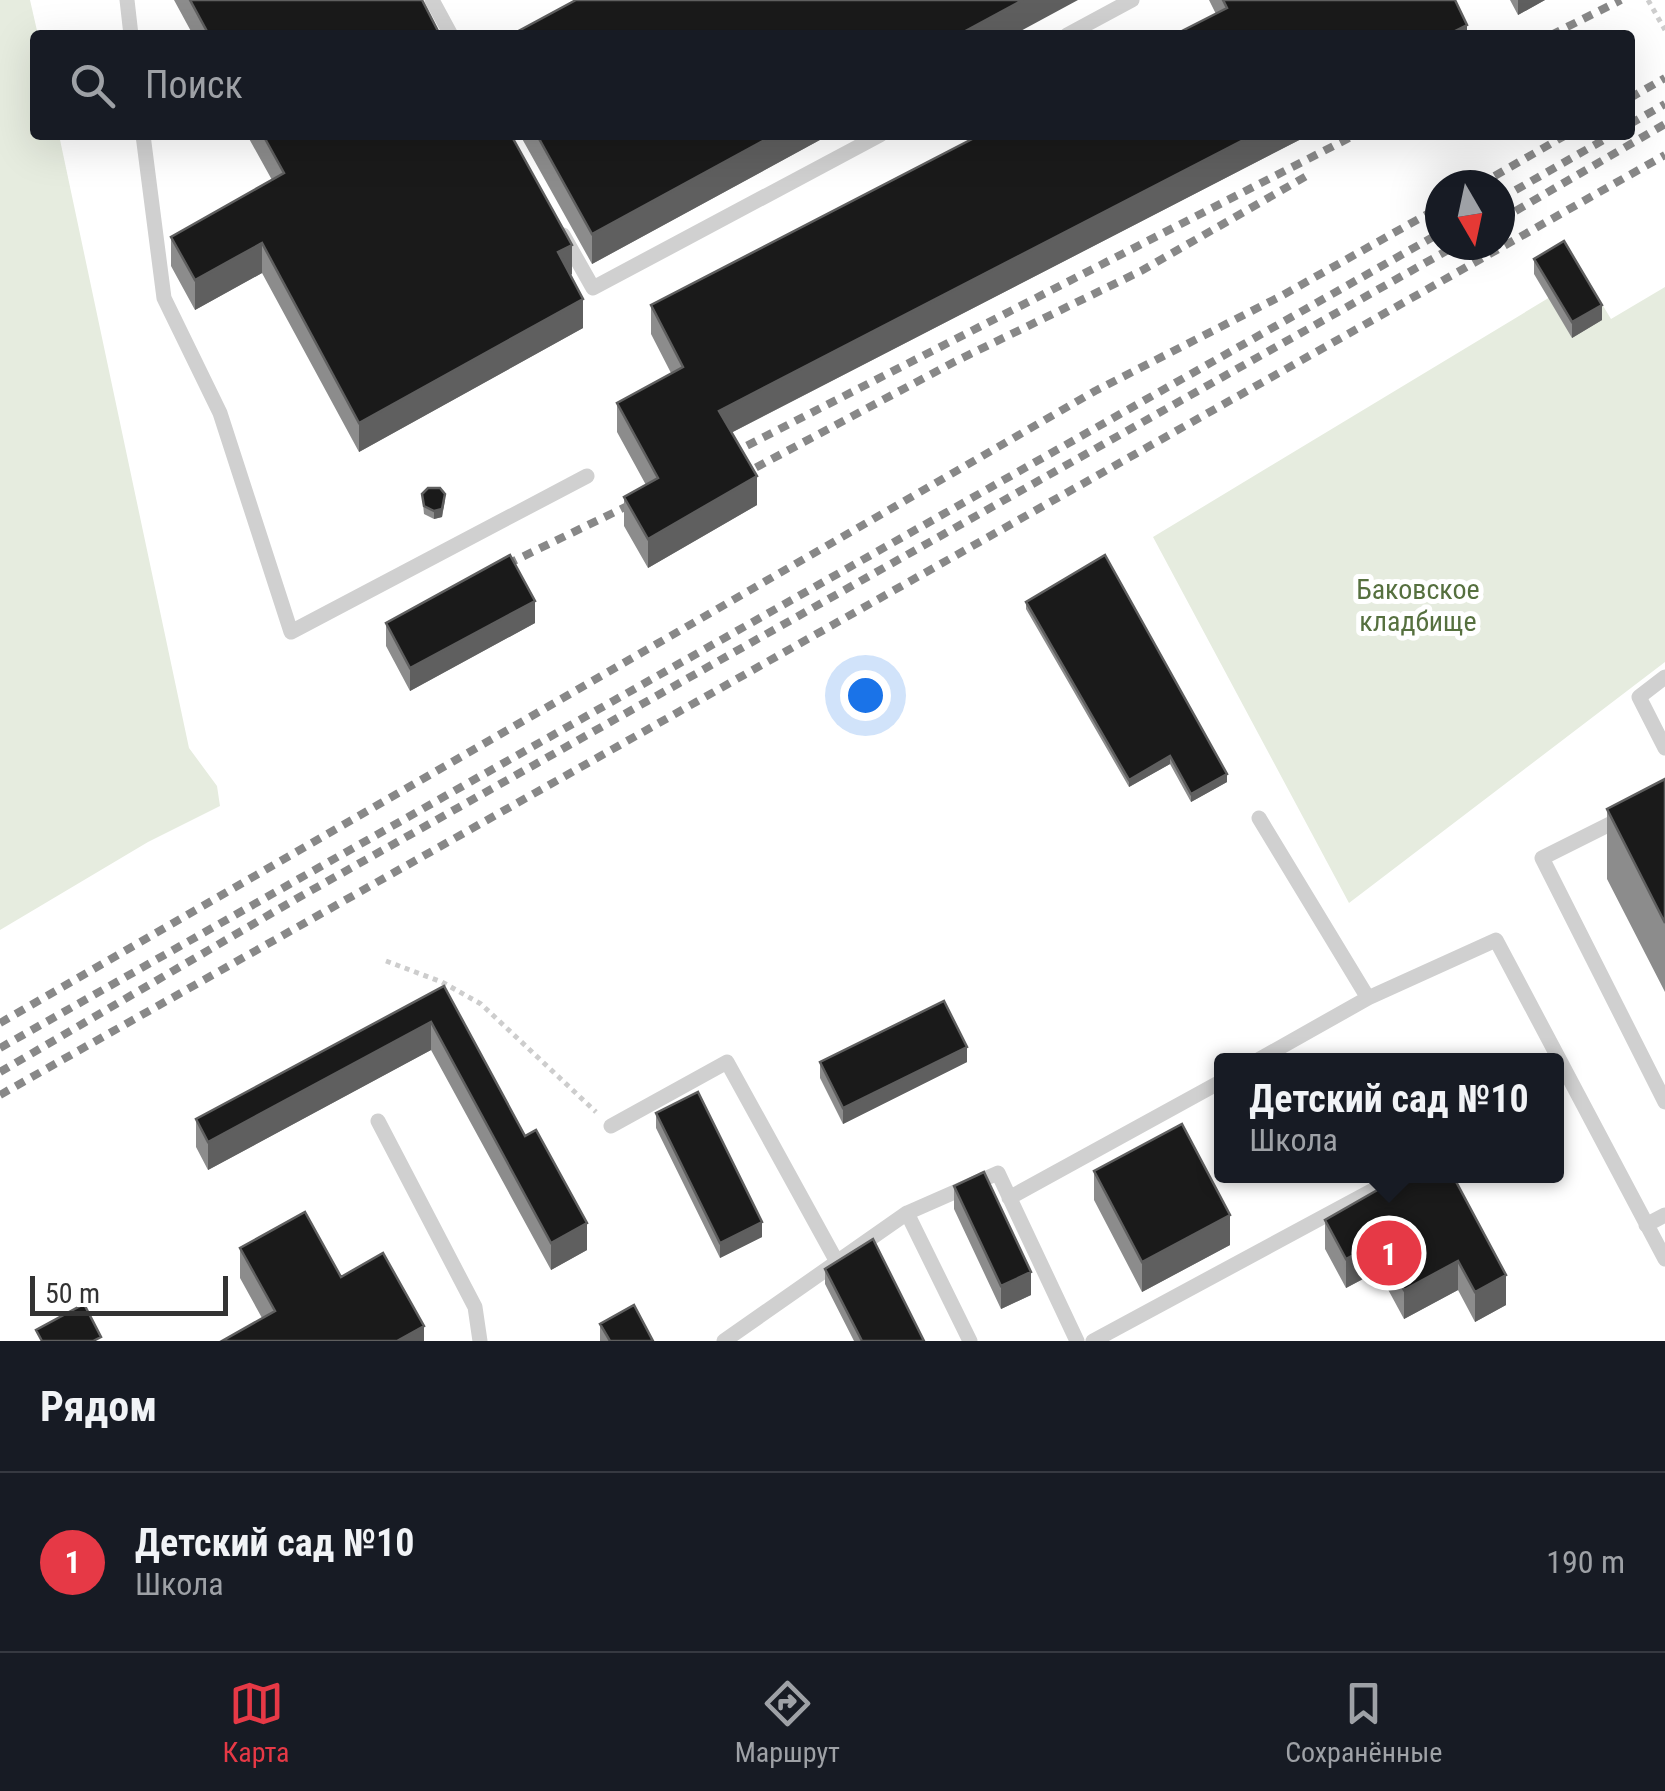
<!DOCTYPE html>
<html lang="ru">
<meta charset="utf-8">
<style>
:root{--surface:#171b24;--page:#20242c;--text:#f1f3f6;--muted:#9ea1a6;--line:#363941;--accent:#e63946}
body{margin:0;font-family:"Roboto Condensed",sans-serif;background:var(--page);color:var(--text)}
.compass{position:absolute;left:1425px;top:170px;width:90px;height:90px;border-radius:50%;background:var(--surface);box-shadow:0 10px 40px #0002;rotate:171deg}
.scale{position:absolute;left:30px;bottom:25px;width:198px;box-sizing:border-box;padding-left:10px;border:5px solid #333;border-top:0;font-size:28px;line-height:35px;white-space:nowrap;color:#333;-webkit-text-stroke:8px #fff;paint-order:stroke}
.you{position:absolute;left:865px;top:695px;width:35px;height:35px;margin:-25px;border:8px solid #fff;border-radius:50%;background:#1a73e8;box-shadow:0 0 0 15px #1a73e833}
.badge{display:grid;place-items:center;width:65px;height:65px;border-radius:50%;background:var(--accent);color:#fff;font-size:32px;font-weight:700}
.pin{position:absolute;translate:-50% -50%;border:5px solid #fff;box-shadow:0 2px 10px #0006}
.popup{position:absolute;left:1214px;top:1053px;width:350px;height:130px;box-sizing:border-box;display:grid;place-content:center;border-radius:10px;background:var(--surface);filter:drop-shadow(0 2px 8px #0005);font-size:32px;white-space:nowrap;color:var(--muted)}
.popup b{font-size:38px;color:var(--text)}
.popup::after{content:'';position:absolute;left:50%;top:100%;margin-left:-20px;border:20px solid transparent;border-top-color:var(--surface)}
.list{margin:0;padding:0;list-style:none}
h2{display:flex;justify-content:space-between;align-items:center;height:130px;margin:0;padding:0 40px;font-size:42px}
h2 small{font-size:32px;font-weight:400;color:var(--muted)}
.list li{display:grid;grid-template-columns:65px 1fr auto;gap:30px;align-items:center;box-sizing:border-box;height:180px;padding:0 40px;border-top:2px solid var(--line)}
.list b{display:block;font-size:38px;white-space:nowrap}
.list p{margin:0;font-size:32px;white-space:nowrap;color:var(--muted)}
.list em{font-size:32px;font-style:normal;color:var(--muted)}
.icon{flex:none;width:55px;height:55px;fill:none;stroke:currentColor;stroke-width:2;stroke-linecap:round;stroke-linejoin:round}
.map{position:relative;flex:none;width:1665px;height:1341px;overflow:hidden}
.search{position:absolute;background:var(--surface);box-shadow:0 10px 40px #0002;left:30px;right:30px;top:30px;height:110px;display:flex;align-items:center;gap:25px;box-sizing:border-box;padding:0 35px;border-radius:10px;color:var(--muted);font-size:38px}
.sheet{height:310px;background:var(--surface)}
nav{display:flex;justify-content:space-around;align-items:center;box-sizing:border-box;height:140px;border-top:2px solid var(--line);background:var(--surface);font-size:28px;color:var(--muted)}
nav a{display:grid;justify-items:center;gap:5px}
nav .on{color:var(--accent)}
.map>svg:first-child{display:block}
.green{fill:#e6ecdf}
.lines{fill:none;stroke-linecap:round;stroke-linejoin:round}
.path{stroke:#cdcdcd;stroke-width:5;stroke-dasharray:5 5;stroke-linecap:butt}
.lane{stroke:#d0d0d0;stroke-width:15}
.rail{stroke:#888;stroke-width:8;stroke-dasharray:10 8;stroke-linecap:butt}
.wall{fill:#8c8c8c}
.shaded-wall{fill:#5f5f5f}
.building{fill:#1a1a1a;stroke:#5f5f5f;stroke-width:2.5}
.labels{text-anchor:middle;stroke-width:10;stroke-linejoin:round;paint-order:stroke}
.park-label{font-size:28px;fill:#56703f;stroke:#fff}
</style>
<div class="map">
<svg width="1665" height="1341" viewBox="0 0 1665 1341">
<rect width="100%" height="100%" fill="#fff"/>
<path class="green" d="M 0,0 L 30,0 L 38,35 L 35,135 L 59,135 L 189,748 L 217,786 L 220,806 L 148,842 L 0,930 Z
M 1585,276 L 1611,319 L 1665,287 L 1665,662 L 1349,903 L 1153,537 Z"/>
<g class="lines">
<path class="path" d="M 1648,0 L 1665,30
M 386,961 L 442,982 L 481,1004 L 596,1112"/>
<path class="lane" d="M 127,0 L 131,35
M 432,0 L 451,35
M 1067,35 L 1132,0
M 143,135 L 164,298 L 220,413 L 291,632 L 587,476
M 563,235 L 593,288 L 880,135
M 1665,677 L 1639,697 L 1665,748
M 1626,816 L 1542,858 L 1665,1102
M 1259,818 L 1368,998
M 1258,1060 L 1368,998 L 1496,940 L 1665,1259
M 378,1121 L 475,1307 L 480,1341
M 611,1126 L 727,1062 L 837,1262
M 1009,1198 L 1222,1081
M 1646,1225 L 1665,1215
M 724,1341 L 907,1213
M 970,1341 L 907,1213 L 998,1173 L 1077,1341
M 1093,1341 L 1399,1176"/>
<path class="rail" d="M 1551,35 L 1621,0
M 1630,98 L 1665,78
M 1630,124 L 1665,104
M 1479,185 L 1566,135
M 1500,199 L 1612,135
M 1500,220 L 1665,124
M 715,462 L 1355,135
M 740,476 L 954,362 L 1141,271 L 1310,174
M 491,572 L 648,496
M 0,1023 L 1095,391 L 1283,295 L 1440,207
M 0,1048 L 1440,233
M 0,1072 L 296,899 L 1457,245
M 0,1095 L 1665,155"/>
</g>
<path class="wall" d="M 174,0 L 422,0 L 440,35 L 193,35 Z
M 1209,0 L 1455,0 L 1467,35 L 1216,14 Z
M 1510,0 L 1545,0 L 1518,15 Z
M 247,135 L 511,135 L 572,274 L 571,275 L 583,328 L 359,452 L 262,273 L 195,310 L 171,266 L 171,237 L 272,180 Z
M 520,135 L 829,135 L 592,264 Z
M 980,135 L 1309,135 L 731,433 L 757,505 L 648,568 L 624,526 L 624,497 L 646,485 L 617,432 L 617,403 L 671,373 L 651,334 L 651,305 Z
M 1534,259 L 1602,320 L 1572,338 L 1534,274 Z
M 422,494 L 445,501 L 442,517 L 434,519 L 424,514 Z
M 1026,602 L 1227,782 L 1191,802 L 1170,764 L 1129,787 L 1026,609 Z
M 386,623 L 535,623 L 410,691 L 386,646 Z
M 1665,779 L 1665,992 L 1607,879 L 1607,809 Z
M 444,986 L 587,1250 L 551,1270 L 431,1050 L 208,1170 L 196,1147 L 196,1119 Z
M 820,1062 L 967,1062 L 843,1124 L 820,1078 Z
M 656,1113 L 762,1237 L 720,1258 L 656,1128 Z
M 1094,1171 L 1230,1245 L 1142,1292 L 1094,1200 Z
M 1402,1176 L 1506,1305 L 1475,1322 L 1458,1290 L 1404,1319 L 1378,1271 L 1346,1288 L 1325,1249 L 1325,1220 Z
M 954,1186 L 1031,1295 L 1001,1309 L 954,1209 Z
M 240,1248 L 341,1277 L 424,1341 L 262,1318 L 240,1278 Z
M 825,1269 L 924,1341 L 854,1341 L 825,1284 Z
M 600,1324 L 653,1341 L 600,1341 Z"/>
<path class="shaded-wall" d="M 1023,0 L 1078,0 L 1013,35 L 958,35 Z
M 1518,0 L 1545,0 L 1518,15 Z
M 1467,25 L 1467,35 L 1447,35 Z
M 774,135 L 829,135 L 592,264 L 592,234 Z
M 1253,135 L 1309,135 L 719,439 L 719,411 Z
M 262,243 L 262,273 L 195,310 L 195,280 Z
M 572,245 L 572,274 L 558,282 L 558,252 Z
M 583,299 L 583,328 L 359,452 L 359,423 Z
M 1602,305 L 1602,320 L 1572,338 L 1572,322 Z
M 757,476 L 757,505 L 648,568 L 648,539 Z
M 445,494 L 442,517 L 434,519 L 434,511 Z
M 535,601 L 535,623 L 410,691 L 410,668 Z
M 1170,756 L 1170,764 L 1129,787 L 1129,780 Z
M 1227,774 L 1227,782 L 1191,802 L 1191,794 Z
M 431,1022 L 431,1050 L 208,1170 L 208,1142 Z
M 967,1047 L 967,1062 L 843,1124 L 843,1108 Z
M 1230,1215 L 1230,1245 L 1142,1292 L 1142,1262 Z
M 762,1222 L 762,1237 L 720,1258 L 720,1243 Z
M 587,1223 L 587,1250 L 551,1270 L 551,1243 Z
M 1378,1242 L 1378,1271 L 1346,1288 L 1346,1259 Z
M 1458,1261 L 1458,1290 L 1404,1319 L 1404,1290 Z
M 1031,1272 L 1031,1295 L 1001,1309 L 1001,1286 Z
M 1506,1275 L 1506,1305 L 1475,1322 L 1475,1292 Z
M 424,1326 L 424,1341 L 397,1341 Z"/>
<path class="building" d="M 190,0 L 422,0 L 440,35 L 209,35 Z
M 576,0 L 1023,0 L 958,35 L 511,35 Z
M 1223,0 L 1455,0 L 1467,25 L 1447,35 L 1174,35 L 1227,8 Z
M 263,135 L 511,135 L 572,245 L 558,252 L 583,299 L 359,423 L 262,243 L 195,280 L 171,237 L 284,173 Z
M 537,135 L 774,135 L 592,234 Z
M 980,135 L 1253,135 L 719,411 L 757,476 L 648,539 L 624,497 L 658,478 L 617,403 L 683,367 L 651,305 Z
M 1564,241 L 1602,305 L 1572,322 L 1534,259 Z
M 428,488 L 440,488 L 445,494 L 442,509 L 434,511 L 424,506 L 422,494 Z
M 510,555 L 535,601 L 410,668 L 386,623 Z
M 1105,555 L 1227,774 L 1191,794 L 1170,756 L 1129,780 L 1026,602 Z
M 1665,779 L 1665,923 L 1607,809 Z
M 444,986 L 525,1136 L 536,1130 L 587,1223 L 551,1243 L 431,1022 L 208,1142 L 196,1119 Z
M 944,1001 L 967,1047 L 843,1108 L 820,1062 Z
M 698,1092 L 762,1222 L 720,1243 L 656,1113 Z
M 1182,1124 L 1230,1215 L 1142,1262 L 1094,1171 Z
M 984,1172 L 1031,1272 L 1001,1286 L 954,1186 Z
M 1402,1176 L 1453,1176 L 1506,1275 L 1475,1292 L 1458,1261 L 1404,1290 L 1378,1242 L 1346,1259 L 1325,1220 Z
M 305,1212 L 341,1277 L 383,1253 L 424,1326 L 397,1341 L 222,1341 L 275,1311 L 240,1248 Z
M 873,1239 L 924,1341 L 862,1341 L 825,1269 Z
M 84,1304 L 101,1337 L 93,1341 L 42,1341 L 36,1330 Z
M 634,1305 L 653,1341 L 610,1341 L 600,1324 Z"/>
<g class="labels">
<g class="park-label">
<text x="1418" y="599">Баковское<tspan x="1418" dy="32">кладбище</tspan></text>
</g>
</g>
</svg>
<svg class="compass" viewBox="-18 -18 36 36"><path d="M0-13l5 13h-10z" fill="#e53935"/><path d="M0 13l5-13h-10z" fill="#9ea1a6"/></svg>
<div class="scale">50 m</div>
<div class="you"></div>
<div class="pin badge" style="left:1389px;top:1253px">1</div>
<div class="popup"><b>Детский сад №10</b>Школа</div>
<div class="search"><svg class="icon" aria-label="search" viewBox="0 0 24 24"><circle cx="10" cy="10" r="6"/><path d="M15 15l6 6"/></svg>Поиск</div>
</div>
<section class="sheet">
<h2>Рядом<small></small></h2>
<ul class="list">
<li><span class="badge">1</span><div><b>Детский сад №10</b><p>Школа</p></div><em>190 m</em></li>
</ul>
</section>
<nav>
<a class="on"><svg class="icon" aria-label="map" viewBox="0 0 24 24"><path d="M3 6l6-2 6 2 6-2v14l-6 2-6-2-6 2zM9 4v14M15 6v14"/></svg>Карта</a>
<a><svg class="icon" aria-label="directions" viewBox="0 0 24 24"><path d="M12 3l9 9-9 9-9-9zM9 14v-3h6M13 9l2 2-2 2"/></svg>Маршрут</a>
<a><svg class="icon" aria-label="saved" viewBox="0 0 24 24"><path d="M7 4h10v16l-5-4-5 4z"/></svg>Сохранённые</a>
</nav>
